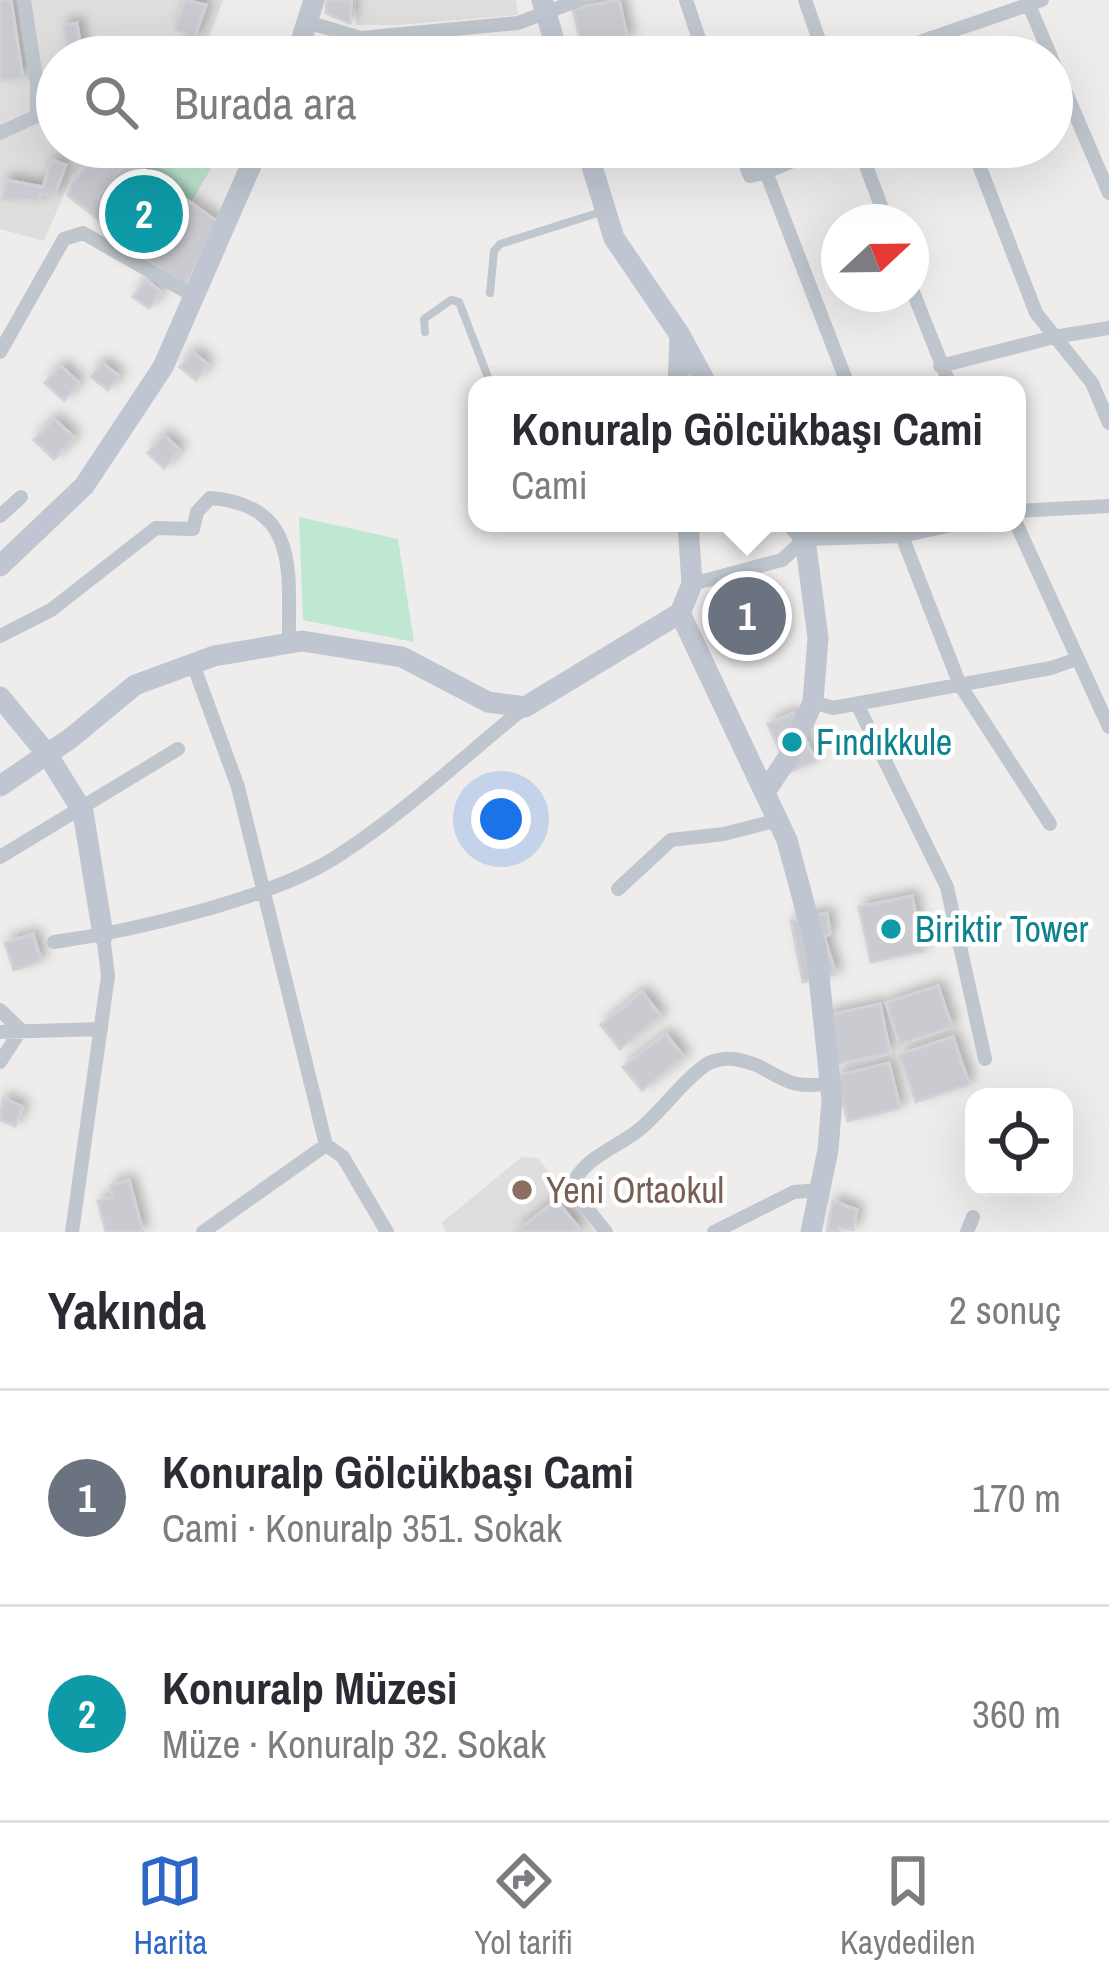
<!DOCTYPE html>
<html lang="tr">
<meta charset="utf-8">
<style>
:root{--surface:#fff;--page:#f2f2f3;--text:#2b2b33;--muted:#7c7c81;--line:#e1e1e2;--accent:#2d67c8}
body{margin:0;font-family:"Archivo Narrow",sans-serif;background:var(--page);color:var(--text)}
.controls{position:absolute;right:36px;bottom:36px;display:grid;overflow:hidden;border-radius:24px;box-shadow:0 12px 48px #0002}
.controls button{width:108px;height:108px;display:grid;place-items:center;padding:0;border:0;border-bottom:3px solid var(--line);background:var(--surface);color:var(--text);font:60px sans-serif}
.compass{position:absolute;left:821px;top:204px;width:108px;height:108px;border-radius:50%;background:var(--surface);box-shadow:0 12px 48px #0002;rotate:68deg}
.you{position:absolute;left:501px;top:819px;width:42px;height:42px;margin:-30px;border:9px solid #fff;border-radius:50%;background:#1a73e8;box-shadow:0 0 0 18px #1a73e833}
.badge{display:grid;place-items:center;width:78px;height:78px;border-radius:50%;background:var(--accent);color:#fff;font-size:39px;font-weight:700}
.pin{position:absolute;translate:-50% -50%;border:6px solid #fff;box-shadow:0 3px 12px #0006}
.popup{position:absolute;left:468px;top:376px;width:558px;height:156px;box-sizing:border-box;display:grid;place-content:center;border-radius:24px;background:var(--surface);filter:drop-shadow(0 3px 9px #0005);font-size:39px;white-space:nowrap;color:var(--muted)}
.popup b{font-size:45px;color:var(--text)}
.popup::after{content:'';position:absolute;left:50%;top:100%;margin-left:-24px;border:24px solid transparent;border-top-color:var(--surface)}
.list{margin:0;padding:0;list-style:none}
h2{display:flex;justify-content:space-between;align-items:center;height:156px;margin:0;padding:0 48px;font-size:51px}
h2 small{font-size:39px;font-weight:400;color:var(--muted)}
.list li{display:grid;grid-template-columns:78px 1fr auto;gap:36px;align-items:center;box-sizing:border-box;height:216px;padding:0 48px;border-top:3px solid var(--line)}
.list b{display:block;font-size:45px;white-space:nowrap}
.list p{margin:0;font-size:39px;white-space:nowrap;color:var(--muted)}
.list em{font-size:39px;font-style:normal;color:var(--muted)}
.icon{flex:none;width:66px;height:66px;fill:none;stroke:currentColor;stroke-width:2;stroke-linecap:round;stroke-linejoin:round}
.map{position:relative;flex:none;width:1109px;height:1232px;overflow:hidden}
.search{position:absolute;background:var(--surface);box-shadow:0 12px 48px #0002;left:36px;right:36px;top:36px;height:132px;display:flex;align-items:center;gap:30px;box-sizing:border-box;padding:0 42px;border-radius:66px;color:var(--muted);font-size:45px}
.sheet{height:588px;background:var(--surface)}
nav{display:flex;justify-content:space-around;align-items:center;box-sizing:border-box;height:168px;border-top:3px solid var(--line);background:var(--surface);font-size:33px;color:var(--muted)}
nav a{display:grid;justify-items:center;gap:6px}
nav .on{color:var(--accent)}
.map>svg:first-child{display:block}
.education{fill:#e0dedd}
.green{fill:#bfe8d2}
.building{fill:#cacbd1;stroke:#d1d2d7;stroke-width:3;filter:url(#shadow)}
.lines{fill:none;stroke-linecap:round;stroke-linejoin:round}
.lane{stroke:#bfc6cd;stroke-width:8}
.street{stroke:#bfc6cd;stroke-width:14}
.secondary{stroke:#bfc6d1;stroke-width:21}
.culture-dot{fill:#0f9aa8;stroke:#fff;stroke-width:4.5}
.education-dot{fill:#8d6e63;stroke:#fff;stroke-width:4.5}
.labels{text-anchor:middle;stroke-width:9;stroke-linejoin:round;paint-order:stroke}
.culture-label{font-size:36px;fill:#0d838f;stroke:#fff;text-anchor:start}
.education-label{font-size:36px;fill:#785e54;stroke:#fff;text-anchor:start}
</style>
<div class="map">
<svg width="1109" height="1232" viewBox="0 0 1109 1232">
<defs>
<filter id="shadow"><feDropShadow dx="5.5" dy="-5.5" stdDeviation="6" flood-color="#0004"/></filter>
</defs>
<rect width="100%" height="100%" fill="#efecec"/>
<path class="education" d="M 0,0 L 223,0 L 202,57 L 57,57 L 57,147 L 100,147 L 72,175 L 44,241 L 0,229 Z
M 356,0 L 516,0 L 518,15 L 396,25 L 356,25 Z
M 522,1157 L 538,1158 L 596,1232 L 446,1232 L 441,1223 Z"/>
<path class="green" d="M 156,147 L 224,147 L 191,202 L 145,171 Z
M 299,517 L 398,539 L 414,642 L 303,620 Z"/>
<path class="building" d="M 0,0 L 11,0 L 23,78 L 0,81 Z
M 185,0 L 206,5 L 194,39 L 175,29 Z
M 327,0 L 351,0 L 350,23 L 326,13 Z
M 619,0 L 628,40 L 583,51 L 573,9 Z
M 77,23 L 82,57 L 68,57 L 64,26 Z
M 103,147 L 113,147 L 219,223 L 184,289 L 68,195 L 72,183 Z
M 52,160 L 66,165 L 54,196 L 42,193 L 38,201 L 2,199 L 6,180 L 43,187 Z
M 126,163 L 152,180 L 142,193 L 155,203 L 163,197 L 156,204 L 170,216 L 159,229 L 140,213 L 134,221 L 136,213 L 115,195 L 107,205 L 97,197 Z
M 146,280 L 161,292 L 149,308 L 133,297 Z
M 193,352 L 208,365 L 196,380 L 180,367 Z
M 102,363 L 119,376 L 108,390 L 91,377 Z
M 61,366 L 79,383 L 64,400 L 45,383 Z
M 54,419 L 74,437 L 54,459 L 34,440 Z
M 164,435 L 180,450 L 164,468 L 148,453 Z
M 741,595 L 768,620 L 754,636 L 726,611 Z
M 794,713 L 815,761 L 789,772 L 768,724 Z
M 912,896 L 923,951 L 871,962 L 859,907 Z
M 827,913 L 830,934 L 824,937 L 836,974 L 803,982 L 791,921 Z
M 33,934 L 41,961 L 14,970 L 5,943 Z
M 938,986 L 952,1027 L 900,1044 L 886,1003 Z
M 642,992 L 661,1016 L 620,1049 L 601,1025 Z
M 880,1004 L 890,1053 L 836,1064 L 826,1016 Z
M 666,1034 L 684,1057 L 642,1090 L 623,1067 Z
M 953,1037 L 969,1084 L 916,1102 L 899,1055 Z
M 889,1063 L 900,1108 L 848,1121 L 836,1076 Z
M 3,1098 L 23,1107 L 15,1126 L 0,1120 Z
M 129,1180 L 143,1232 L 106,1232 L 98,1201 L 113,1197 L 110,1186 Z
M 556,1200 L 579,1228 L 574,1232 L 516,1232 Z
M 833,1201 L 857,1210 L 853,1230 L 839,1227 L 839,1232 L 827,1232 Z"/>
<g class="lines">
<path class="lane" d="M 490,293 L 494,251 L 500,244 L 604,211
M 425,332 L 424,319 L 451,300 L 459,302 L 491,385"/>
<path class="street" d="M 686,0 L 705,57
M 805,0 L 825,57
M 1029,5 L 1051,57
M 307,22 L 361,38 L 518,23 L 579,0
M 930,38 L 937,57
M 876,57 L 1042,0
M 1052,60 L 1109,193
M 0,133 L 37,116 L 37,85 L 24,0
M 739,147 L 750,176 L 766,172
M 827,147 L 766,172 L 848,385
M 859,147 L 887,222
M 972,147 L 1036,313 L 1092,383 L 1109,423
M 911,287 L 950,385
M 0,352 L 64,239 L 83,233 L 194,296
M 940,366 L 1054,337 L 1109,328
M 1017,511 L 1109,506
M 0,516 L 21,497
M 897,523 L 960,685 L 1050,824
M 1016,523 L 1109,727
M 692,584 L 782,560 L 805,539 L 902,536 L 960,523
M 0,636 L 51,610 L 156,528 L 193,529 L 197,512 L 210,498 C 301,505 288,573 289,644
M 193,664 L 238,787 L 326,1145
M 813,702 L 833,708 L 1051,668 L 1077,659
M 857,704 L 947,887 L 985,1059
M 0,857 L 178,749
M 618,889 L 671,840 L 724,834 L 778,820
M 54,942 C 133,931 270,899 336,857 C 403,814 464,757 525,707
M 0,1010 L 21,1030 L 0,1062
M 0,1032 L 101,1029
M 72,1232 L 108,976 L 103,935
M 203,1232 L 326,1145 L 343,1157 L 387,1232
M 606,1232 L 571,1188 C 583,1157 614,1150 640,1129 C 663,1110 682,1081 707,1064 C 714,1060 726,1058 734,1059 C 777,1065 778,1093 830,1083
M 714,1232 L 794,1192 L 820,1190
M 967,1232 L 973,1217"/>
<path class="secondary" d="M 542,0 L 559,57
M 296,57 L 314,0
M 586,147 L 614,238 L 680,335 L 707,385
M 678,385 L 680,335
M 0,566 L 84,486 L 163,367 L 259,147
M 680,613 L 787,840 L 816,948 L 832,1100 L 828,1150 L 811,1232
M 680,613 L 692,584 L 688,523
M 0,697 L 47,754 L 83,812 L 103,935
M 0,786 L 71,738 L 135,685 L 214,656 L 302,641 L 402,657 L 488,702 L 525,707 L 680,613
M 765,792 L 787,759 L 813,702 L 818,638 L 805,539 L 792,523"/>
</g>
<g class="culture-dot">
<circle cx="792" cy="742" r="12"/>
<circle cx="891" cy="929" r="12"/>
</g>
<circle class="education-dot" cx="522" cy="1190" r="12"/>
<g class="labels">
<g class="culture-label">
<text x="816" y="755">Fındıkkule</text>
<text x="915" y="942">Biriktir Tower</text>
</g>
<g class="education-label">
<text x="546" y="1203">Yeni Ortaokul</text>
</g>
</g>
</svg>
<div class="controls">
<button><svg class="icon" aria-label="locate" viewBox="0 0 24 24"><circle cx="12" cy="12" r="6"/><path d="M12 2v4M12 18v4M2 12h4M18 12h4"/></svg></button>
</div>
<svg class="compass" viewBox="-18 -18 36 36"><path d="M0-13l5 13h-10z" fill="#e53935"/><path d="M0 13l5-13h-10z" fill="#7c7c81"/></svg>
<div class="you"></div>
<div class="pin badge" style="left:747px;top:616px;background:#6b7280">1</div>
<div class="popup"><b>Konuralp Gölcükbaşı Cami</b>Cami</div>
<div class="pin badge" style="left:144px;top:214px;background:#0f9aa8">2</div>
<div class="search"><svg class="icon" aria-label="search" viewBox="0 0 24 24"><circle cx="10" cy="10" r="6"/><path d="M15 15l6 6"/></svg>Burada ara</div>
</div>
<section class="sheet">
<h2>Yakında<small>2 sonuç</small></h2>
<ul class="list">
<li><span class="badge" style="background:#6b7280">1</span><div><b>Konuralp Gölcükbaşı Cami</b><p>Cami · Konuralp 351. Sokak</p></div><em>170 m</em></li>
<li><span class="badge" style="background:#0f9aa8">2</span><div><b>Konuralp Müzesi</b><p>Müze · Konuralp 32. Sokak</p></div><em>360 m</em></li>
</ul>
</section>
<nav>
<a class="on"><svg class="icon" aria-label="map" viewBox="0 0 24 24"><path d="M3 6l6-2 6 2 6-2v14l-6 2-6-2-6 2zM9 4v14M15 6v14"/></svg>Harita</a>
<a><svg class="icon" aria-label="directions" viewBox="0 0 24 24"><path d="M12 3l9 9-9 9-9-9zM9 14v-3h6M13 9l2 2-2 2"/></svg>Yol tarifi</a>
<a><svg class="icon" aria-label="saved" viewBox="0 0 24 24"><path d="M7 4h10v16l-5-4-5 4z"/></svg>Kaydedilen</a>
</nav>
